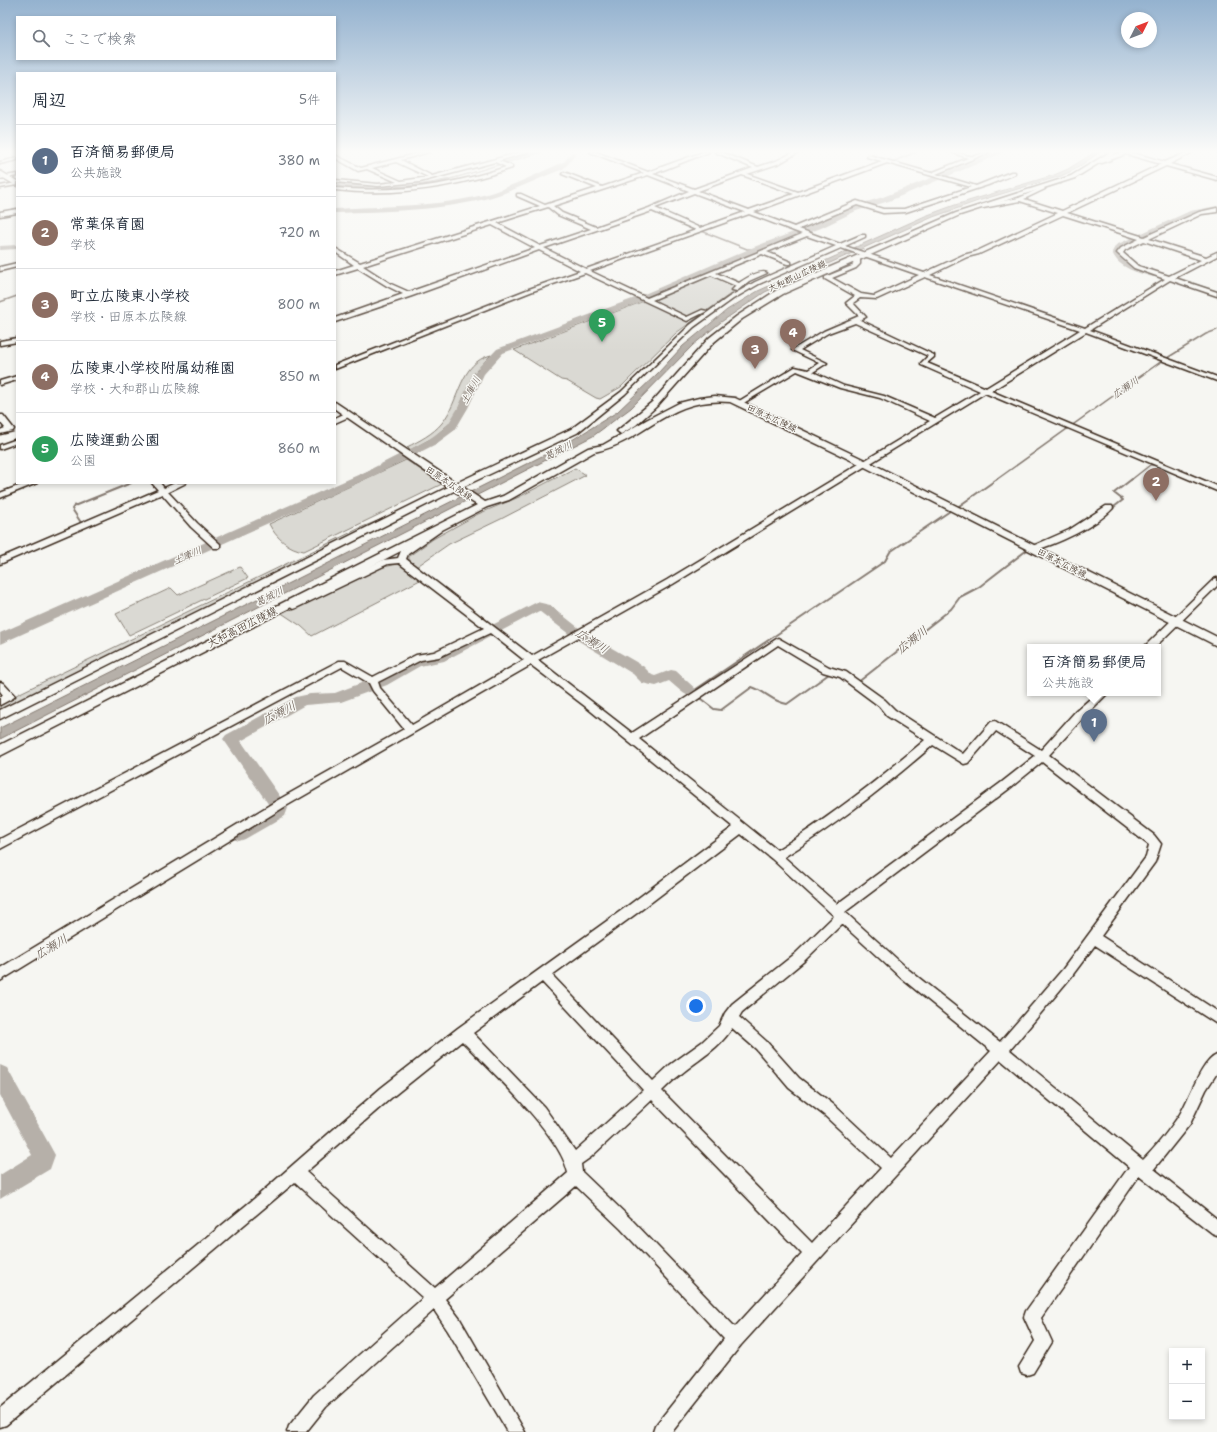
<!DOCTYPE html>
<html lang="ja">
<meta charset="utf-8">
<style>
:root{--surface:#fff;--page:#f6f6f7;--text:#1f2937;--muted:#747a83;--line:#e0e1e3;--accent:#3b2a1e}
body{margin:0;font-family:"Shantell Sans","Klee One",sans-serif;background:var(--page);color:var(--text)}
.controls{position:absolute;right:12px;bottom:12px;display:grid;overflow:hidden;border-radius:0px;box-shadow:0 2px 6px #0003}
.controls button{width:36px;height:36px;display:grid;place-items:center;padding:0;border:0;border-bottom:1px solid var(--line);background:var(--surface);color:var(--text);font:20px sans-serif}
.compass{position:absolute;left:1121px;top:12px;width:36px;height:36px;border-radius:50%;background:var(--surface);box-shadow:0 2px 6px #0003;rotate:48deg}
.you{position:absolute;left:696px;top:1006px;width:14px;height:14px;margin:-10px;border:3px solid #fff;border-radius:50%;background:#1a73e8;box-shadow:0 0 0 6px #1a73e833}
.badge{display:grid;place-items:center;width:26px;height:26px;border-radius:50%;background:var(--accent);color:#fff;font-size:13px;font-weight:700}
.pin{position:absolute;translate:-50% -33px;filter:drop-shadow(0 1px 2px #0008)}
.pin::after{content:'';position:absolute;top:21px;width:14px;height:12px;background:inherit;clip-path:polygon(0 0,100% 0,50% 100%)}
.popup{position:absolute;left:1027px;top:644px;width:134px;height:52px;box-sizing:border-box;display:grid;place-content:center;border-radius:0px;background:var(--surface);filter:drop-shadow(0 1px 3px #0005);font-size:13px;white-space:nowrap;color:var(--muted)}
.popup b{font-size:15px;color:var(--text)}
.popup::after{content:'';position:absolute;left:50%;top:100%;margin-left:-8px;border:8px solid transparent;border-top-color:var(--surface)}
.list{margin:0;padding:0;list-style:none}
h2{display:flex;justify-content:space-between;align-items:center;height:52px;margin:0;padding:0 16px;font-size:17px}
h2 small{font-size:13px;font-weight:400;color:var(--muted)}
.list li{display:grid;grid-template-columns:26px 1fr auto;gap:12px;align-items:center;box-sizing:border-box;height:72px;padding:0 16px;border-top:1px solid var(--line)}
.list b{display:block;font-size:15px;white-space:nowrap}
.list p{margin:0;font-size:13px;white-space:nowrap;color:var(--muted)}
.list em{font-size:13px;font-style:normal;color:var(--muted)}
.icon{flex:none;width:22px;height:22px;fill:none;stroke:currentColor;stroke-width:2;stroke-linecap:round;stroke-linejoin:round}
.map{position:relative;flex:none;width:1217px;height:1432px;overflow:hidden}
.search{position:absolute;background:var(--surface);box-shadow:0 2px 6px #0003;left:16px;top:16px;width:320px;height:44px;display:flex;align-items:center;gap:10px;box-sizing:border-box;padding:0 14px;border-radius:0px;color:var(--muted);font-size:15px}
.panel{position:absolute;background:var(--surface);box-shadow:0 2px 6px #0003;left:16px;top:72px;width:320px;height:412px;border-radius:0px}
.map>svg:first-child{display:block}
.green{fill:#dad9d3;stroke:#8a8278}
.water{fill:#b6b0a9;stroke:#857a71}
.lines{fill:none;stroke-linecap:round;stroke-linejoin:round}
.stream-far1{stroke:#857a71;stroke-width:1.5}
.stream{stroke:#857a71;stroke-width:2}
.river{fill:#b6b0a9;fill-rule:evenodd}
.minor-casing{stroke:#3b2a1e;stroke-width:3}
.major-casing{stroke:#3b2a1e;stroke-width:3}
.minor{fill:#f6f6f2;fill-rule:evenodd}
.major{fill:#f6f6f2;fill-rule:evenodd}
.labels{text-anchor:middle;stroke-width:3;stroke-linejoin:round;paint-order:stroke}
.far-street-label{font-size:9px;fill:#3b2a1e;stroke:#f6f6f2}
.far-water-label{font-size:10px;font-style:italic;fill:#605248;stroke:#f6f6f2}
.street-label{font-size:11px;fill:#3b2a1e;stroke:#f6f6f2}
.water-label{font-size:12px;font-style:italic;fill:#605248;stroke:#f6f6f2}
</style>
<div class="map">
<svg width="1217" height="1432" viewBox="0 0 1217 1432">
<rect width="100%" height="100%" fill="#f6f6f2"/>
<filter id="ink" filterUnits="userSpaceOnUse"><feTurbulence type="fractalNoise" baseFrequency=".025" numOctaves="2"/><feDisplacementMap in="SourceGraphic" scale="8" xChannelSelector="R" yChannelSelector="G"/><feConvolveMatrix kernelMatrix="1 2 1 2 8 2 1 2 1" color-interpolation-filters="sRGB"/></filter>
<g filter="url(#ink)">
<path class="green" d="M 709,272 L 743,285 L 676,333 L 621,387 L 600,399 L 596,398 L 567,381 L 561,380 L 514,350 L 647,300 Z
M 491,355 L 475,372 L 457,412 L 450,423 L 434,437 L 410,450 L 407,447 C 419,441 433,434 442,423 C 460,401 459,363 491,355 Z
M 406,460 L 442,484 L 304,551 C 289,549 276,538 269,524 Z
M 575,468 L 586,475 L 501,519 L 449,544 L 416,567 L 409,561 L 409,556 L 433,539 L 478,514 L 519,497 Z
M 424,502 L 0,711 L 0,705 L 18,694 L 360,528 Z
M 398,564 L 404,566 L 422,579 L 312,636 L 301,626 L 280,612 L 379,568 Z
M 240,567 L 248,578 L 129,635 L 116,614 L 171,588 L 178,595 Z"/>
<path class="water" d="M 533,152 L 543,152 L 434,184 L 377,189 L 335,186 L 335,183 C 359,186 382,188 406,186 C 449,183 493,166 533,152 Z
M 1095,152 L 1100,152 L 1074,170 L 1061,176 L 978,201 L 933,217 L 765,292 L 721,322 L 693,345 L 631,408 L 593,436 L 0,739 L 0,728 L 564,445 L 617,412 L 658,373 L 683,346 L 727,310 L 758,291 L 925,216 L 955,205 L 1054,175 L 1068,169 Z"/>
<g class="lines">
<path class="stream-far1" d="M 892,162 L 916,152
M 699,230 L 747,249 L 757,249
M 0,302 L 17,296
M 335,318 L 352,312
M 996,480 L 1159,363 L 1206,334 L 1217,330
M 1131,480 L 1150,465 L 1156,465"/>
<path class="stream" d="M 959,506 L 997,479
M 1110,510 L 1123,500 L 1114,493 L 1132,479
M 82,524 L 72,509 L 74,506 L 131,483
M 833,674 L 829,674 L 787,704 C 773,702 765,691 752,687 L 721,710 L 714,709 L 692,692 L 885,561 L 890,552 L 950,511
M 857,683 L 951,609 L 960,597 L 979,587 L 1027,550"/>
<path class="river" d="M 571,152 L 577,152 L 569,163 L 563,169 C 539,178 516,190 492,197 C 441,211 388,211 335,213 L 335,209 C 386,206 437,207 487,194 C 511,187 534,175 557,165 L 565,161 Z
M 996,152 L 1005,152 L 889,201 L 856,211 L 821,228 L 760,251 L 641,302 L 503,353 L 484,374 L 468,408 L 455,430 L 436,444 L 375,475 L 0,644 L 0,633 L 367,471 L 428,440 L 447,426 L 458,408 L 474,373 L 497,349 L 635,298 L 754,247 L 815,224 L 850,207 L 883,197 Z
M 1217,206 L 1217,210 L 1195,215 L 1122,249 L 1120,252 C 1126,266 1143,268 1156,272 L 1156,276 L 1153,277 C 1137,272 1119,269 1112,252 L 1116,245 L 1190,211 Z
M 17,245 L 17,249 L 0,250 L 0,246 Z
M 537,602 L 550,605 L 584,632 L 643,666 L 652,675 L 655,676 L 671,670 L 676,671 L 699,692 L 697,696 C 686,699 678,688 669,681 L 656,686 L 642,683 L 633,674 L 574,638 L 539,611 L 444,661 L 420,666 L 387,685 L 341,702 L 305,705 L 241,741 L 288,808 L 285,816 L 245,839 L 239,841 L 233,839 L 231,834 L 233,829 L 271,808 L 226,743 L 223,739 L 226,735 L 296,697 L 310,694 L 335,693 L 377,677 L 411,659 L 436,654 Z
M 0,1065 L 7,1068 L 55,1155 L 50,1169 L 0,1199 L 0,1175 L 32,1155 L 0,1095 Z"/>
<g class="minor-casing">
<path id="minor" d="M 423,152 L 429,152 L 401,160 L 432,176 L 522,152 L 528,152 L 499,161 L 512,166 L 512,168 C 453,188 396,197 335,190 L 335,188 C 394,193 450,186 506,167 L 495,162 L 420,182 L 378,186 L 335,182 L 335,180 L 378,184 L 397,182 L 367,169 L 358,171 L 335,158 L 335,155 L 361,168 ZM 396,162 L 428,177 L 429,177 L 401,181 L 372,168 Z
M 590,152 L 596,152 L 648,172 L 703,152 L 709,152 L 653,174 L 694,189 L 753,168 L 715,152 L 721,152 L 758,167 L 776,161 L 794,152 L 799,152 L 780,163 L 747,174 L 798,192 L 882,161 L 867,157 L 869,155 L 931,173 L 968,158 L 951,152 C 958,152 967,157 974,156 C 980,155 984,152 990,152 L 936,174 L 976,186 L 1011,172 L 1015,172 L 1015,174 L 988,185 L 906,212 L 883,213 L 857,205 L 799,229 L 840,244 L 861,235 L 865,235 L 865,237 L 845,246 L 924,273 L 963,255 L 975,252 L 1058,213 L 1020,201 L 983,208 L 981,205 L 1019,198 L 1043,187 L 1045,189 L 1024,199 L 1062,211 L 1161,164 L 1126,154 L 1102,163 L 1098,162 C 1122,146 1139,155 1165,162 L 1188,152 L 1193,152 L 1170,164 L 1217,177 L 1217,180 L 1166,166 L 1067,213 L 1144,237 L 1199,212 L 1217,208 L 1217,212 L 1202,214 L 1149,239 L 1206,257 L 1217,252 L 1217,256 L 1175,278 L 1217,292 L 1217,296 L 1170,280 L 1090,330 L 1217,377 L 1217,381 L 1086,332 L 991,391 L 1217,486 L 1217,491 L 985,393 L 673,584 L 538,660 L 632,733 L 778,638 L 829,667 L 846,672 L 885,700 L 895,710 L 963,754 L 991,722 L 995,721 L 1041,750 L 1075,712 L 1097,693 L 1108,693 L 1083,718 L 1049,755 L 1154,835 L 1161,844 L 1155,862 L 1101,936 L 1217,1011 L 1217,1024 L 1095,945 L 1071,977 L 1010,1050 L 1143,1160 C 1155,1148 1170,1129 1180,1114 C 1189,1100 1201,1061 1217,1055 L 1217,1073 L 1206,1090 L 1190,1124 L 1154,1169 L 1217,1219 L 1217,1235 L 1212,1233 L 1139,1176 L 1041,1318 L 1052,1342 L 1033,1373 L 1027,1375 L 1021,1373 L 1019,1367 L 1035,1341 L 1024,1317 L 1026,1311 L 1129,1167 L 1001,1060 L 741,1345 L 672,1432 L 653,1432 L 655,1426 L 724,1339 L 621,1229 L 576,1186 L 445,1299 L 460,1319 L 525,1432 L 508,1432 L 448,1331 L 434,1310 L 326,1407 L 306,1432 L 287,1432 L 289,1426 L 314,1395 L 423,1298 L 295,1182 L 6,1425 L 0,1427 L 0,1408 L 255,1198 L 381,1088 L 458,1028 L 629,905 L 733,827 L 586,707 L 531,665 L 286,806 L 0,981 L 0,968 L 278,800 L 404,729 L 373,691 L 369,683 L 342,667 L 0,849 L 0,839 L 339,661 L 345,661 L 373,677 L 416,655 L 434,652 L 484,628 L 399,563 L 388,564 L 296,608 L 293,609 L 289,606 L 290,604 L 383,560 L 398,558 L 401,551 L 434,529 L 437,529 L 441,531 L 408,554 L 406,559 L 532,656 L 667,580 L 930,421 L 880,398 L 840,388 L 797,371 L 742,404 L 736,403 L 795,367 L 808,370 L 819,363 L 792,350 L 824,331 L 859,316 L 846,303 L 855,296 L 825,279 L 825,277 L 852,266 L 856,257 L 860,257 L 860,264 L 856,268 L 832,278 L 861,294 L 874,296 L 919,275 L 841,248 L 759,284 L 733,299 L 694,327 L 625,394 L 577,433 L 458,489 L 452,489 L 452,485 L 571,429 L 621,392 L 690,325 L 729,297 L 755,282 L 836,246 L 807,236 L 767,252 L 791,262 L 791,264 L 787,264 L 762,254 L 716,273 L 739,283 C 745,279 760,269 767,273 L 749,281 L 737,291 L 732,290 L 736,286 L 711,275 L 652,300 L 687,317 L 702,310 L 707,311 L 687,321 L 585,273 L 533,291 L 335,369 L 335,365 L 529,289 L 580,271 L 539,250 L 412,296 L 335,322 L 335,318 L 403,294 L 387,286 L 358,268 L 335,275 L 335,271 L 354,265 L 335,252 L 335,248 L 360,263 L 540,206 L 517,196 L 517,194 L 521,194 L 545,205 L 597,188 L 562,174 L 564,172 L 602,187 L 644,173 ZM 887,163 L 971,187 L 904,209 L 883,209 L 857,201 L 794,227 L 754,212 ZM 648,175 L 689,191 L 649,208 L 596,227 L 562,213 L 553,206 ZM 742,175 L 794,194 L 749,210 L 698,191 ZM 694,193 L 745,212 L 700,228 L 655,208 ZM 548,207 L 558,215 L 591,229 L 540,246 L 497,223 ZM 652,211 L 696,230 L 586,269 L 544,248 ZM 749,214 L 802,234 L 647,298 L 590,271 ZM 1063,215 L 1139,239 L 1121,248 L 1117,253 L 1134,268 L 1165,279 L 1085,328 L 930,275 L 967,257 L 979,254 ZM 492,225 L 535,248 L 409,292 L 391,284 L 363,266 ZM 1144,241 L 1201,260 L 1169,276 L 1138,266 L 1123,253 L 1125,250 ZM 925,277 L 1080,330 L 986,388 L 927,363 L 934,357 L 934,355 L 860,320 L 866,317 L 853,303 L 860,298 L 877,299 ZM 855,323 L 928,356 L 921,363 L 921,365 L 980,391 L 935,418 L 884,396 L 844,386 L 813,372 L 827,363 L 800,350 L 828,333 ZM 490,633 L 524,660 L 412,725 L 380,688 L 378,682 L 421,660 L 439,657 ZM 778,645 L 823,672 L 840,677 L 879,706 L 887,716 L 925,740 C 878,780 829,818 777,850 L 639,739 ZM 996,731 L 1035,756 L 1002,782 L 837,904 L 784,857 C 837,824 886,786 933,745 L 964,764 L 968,763 ZM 1042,762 L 1149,845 L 1146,857 L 1063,969 L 1000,1042 L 909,970 L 845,912 L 1010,788 ZM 741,834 L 772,859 L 834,916 L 796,953 L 732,1004 L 725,1013 L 719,1026 L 702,1042 L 670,1065 L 653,1081 L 552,975 L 637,913 ZM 842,924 L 901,978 L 991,1051 L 891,1158 L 834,1105 L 799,1078 L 766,1041 L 739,1017 L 742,1012 L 804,961 ZM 542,982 L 643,1090 L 575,1151 L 544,1107 L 473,1033 ZM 732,1028 L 756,1049 L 789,1088 L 824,1115 L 881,1168 L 812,1243 L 662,1091 C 668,1085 674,1079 681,1074 C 698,1060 721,1047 732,1028 ZM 462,1041 C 490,1070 561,1135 568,1173 L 435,1288 L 306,1172 L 391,1098 ZM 652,1100 L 802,1254 L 735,1327 L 631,1219 L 582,1172 L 581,1164 L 591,1157 Z
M 17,158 L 17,160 L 0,164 L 0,162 Z
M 17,174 L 17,176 L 0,179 L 0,177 Z
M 16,183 L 17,185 L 0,188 L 0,186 Z
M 17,263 L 17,267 L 0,271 L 0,267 Z
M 17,338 L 17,342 L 0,345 L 0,341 Z
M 17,376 L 17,380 L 0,385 L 0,381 Z
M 346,413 L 353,415 L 335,423 L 335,418 Z
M 0,415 L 3,415 L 14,429 L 13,431 L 0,434 L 0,430 L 5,428 L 0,422 Z
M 17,439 L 17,443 L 0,449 L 0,445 Z
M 26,483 L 37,483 L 0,498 L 0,493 Z
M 152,483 L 160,483 L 164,488 L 175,483 L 186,483 L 168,492 L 197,523 L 220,544 L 220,548 L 214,548 L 191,527 L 162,494 L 0,564 L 0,558 L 158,490 Z
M 1106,506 L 1112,506 L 1113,508 C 1097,526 1056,545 1032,551 L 1028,548 L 1069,530 Z
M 1217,578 L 1217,586 L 1155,647 L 1144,647 L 1214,579 Z
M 0,682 L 3,683 L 15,696 L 13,698 L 0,705 L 0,697 L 3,695 L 0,691 Z"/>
</g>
<g class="major-casing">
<path id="major" d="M 1110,152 L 1117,152 L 1075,178 L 960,215 L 783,294 L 742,319 L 714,342 L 658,405 L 636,425 L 621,434 L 617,431 L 652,402 L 709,338 L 737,316 L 777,290 L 956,213 L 1071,176 Z
M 0,171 L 17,181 L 17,186 L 0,176 Z
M 17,209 L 17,213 L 0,216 L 0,212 Z
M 715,396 L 735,398 L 867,461 L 1217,637 L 1217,646 L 861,465 L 730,402 C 668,396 645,442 594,452 L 509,500 L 487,507 L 0,756 L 0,745 L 477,505 L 454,491 L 0,719 L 0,710 L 448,487 L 335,409 L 335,402 L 485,502 L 503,496 L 588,448 L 603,445 L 648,419 L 679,403 L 699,398 Z"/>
</g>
<use href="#minor" class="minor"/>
<use href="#major" class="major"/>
</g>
</g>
<linearGradient id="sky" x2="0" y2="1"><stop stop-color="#94b2cf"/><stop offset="0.43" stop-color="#fbfbf9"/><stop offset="1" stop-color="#fbfbf9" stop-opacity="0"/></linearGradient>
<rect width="1217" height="352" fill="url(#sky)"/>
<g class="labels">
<g class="far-street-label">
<text transform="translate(797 276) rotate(-25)" y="3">大和郡山広陵線</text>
<text transform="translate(772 418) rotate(25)" y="3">田原本広陵線</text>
<text transform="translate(449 483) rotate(34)" y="3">田原本広陵線</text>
<text transform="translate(1062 563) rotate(27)" y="3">田原本広陵線</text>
</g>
<g class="far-water-label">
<text transform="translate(1125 387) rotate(-35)" y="4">広瀬川</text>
<text transform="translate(470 390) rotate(-62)" y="4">土庫川</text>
<text transform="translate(558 450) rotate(-27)" y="4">葛城川</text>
<text transform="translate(187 555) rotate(-24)" y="4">土庫川</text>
<text transform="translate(269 596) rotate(-27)" y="4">葛城川</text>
</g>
<g class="street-label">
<text transform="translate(242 627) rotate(-27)" y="4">大和高田広陵線</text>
</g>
<g class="water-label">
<text transform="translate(912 640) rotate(-38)" y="4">広瀬川</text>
<text transform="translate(592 641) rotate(32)" y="4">広瀬川</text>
<text transform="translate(279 713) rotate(-28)" y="4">広瀬川</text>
<text transform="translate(51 947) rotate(-31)" y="4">広瀬川</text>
</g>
</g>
</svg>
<div class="controls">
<button>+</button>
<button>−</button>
</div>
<svg class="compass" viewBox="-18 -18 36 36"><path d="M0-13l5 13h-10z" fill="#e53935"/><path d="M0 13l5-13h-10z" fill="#747a83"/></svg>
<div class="you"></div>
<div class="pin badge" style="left:1094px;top:742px;background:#5c6f8a">1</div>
<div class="popup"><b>百済簡易郵便局</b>公共施設</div>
<div class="pin badge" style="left:1156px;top:501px;background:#8d6e63">2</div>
<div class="pin badge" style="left:755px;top:369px;background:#8d6e63">3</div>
<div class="pin badge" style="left:793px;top:352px;background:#8d6e63">4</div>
<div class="pin badge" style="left:602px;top:342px;background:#2e9e5b">5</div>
<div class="search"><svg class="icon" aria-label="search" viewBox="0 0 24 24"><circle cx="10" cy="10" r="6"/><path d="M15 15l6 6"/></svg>ここで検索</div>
<section class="panel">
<h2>周辺<small>5件</small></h2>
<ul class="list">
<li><span class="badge" style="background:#5c6f8a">1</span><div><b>百済簡易郵便局</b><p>公共施設</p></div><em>380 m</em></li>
<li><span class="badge" style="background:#8d6e63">2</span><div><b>常葉保育園</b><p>学校</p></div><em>720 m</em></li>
<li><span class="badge" style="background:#8d6e63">3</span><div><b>町立広陵東小学校</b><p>学校 · 田原本広陵線</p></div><em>800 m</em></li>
<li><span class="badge" style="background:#8d6e63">4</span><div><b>広陵東小学校附属幼稚園</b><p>学校 · 大和郡山広陵線</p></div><em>850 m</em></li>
<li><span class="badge" style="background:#2e9e5b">5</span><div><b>広陵運動公園</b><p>公園</p></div><em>860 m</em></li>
</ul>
</section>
</div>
